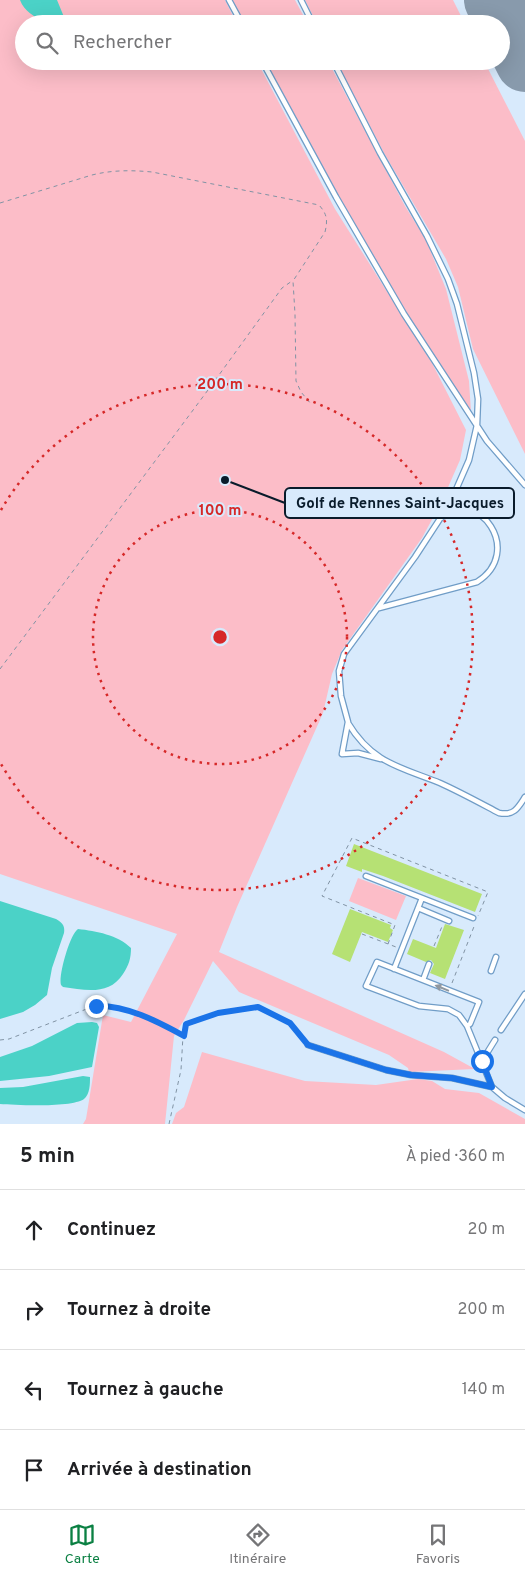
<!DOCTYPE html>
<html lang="fr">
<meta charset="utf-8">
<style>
:root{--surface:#fff;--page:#f6f6f6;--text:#202124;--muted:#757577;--line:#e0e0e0;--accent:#0b8043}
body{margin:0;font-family:Overpass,sans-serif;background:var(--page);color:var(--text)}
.stop{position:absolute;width:15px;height:15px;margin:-11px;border:4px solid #1a73e8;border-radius:50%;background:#fff}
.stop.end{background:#1a73e8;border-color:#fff;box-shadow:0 1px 5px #0008}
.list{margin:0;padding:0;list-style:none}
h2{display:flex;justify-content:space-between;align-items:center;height:65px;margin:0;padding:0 20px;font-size:21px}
h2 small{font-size:16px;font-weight:400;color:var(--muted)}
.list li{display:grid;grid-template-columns:32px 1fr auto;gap:15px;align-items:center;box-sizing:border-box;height:80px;padding:0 20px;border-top:1px solid var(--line)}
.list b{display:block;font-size:19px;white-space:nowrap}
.list em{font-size:16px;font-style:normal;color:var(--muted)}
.icon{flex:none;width:28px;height:28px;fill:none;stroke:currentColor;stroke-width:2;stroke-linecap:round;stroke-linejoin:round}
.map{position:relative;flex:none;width:525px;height:1124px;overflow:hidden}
.search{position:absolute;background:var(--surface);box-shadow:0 5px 20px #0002;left:15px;right:15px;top:15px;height:55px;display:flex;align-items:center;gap:12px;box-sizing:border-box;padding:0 18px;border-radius:28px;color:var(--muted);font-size:19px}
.sheet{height:385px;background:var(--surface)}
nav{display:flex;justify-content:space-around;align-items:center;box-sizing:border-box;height:70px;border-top:1px solid var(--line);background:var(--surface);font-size:14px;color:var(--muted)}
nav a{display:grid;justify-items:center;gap:2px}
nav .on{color:var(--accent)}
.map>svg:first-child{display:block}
.green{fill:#fcbdc8}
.water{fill:#4bd2c7}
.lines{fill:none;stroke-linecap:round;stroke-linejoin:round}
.runway{stroke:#889aac;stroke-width:58}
.building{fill:#b6e174}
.lane-casing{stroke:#709dc7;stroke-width:7}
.path{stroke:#8193a4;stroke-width:1;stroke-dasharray:4 4;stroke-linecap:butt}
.lane{stroke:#fff;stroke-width:4.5}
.oneway{fill:#9098a0}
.route{stroke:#1a73e8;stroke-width:6}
.ring{fill:none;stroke:#d62828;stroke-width:2.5;stroke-dasharray:2.5 5}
.centre{fill:#d62828;stroke:#d8eafc;stroke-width:2.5}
.ring-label{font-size:15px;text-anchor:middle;font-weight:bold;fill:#d62828;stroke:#d8eafc;stroke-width:4;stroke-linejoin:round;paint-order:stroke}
.leader{fill:none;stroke:#091b2b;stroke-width:2}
.callout-dot{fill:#091b2b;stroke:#d8eafc;stroke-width:2}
.callout{fill:#d8eafc;stroke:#091b2b;stroke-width:2}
.callout-label{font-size:15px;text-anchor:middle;font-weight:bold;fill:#091b2b}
</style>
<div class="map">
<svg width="525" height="1124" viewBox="0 0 525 1124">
<rect width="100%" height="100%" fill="#d8eafc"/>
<path class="green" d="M 0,0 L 225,0 L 237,24 L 24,24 L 24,61 L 257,61 L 335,209 L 432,363 L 466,430 L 460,460 L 442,501 L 422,538 L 342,650 L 332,674 L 323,713 L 237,907 L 219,952 L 444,1052 L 475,1069 L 409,1072 L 408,1068 L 389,1055 L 239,992 L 213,961 L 184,1020 L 174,1036 L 165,1124 L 83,1124 L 86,1119 L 103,1015 L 131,1022 L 177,934 L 0,874 Z
M 229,0 L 295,0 L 308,24 L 242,24 Z
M 305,0 L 453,0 L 465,24 L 317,24 Z
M 262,61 L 328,61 L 405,206 L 426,240 L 446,289 L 469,381 L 471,412 L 382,277 Z
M 336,61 L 484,61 L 525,141 L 525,454 L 473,349 L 458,287 L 446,259 L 384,153 Z
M 358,878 L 406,896 L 396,920 L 349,901 Z
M 202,1052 L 305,1081 L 376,1085 L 418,1079 L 432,1081 L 445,1089 L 479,1093 L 525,1119 L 525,1124 L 172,1124 L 176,1113 L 184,1107 Z"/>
<path class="water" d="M 20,0 L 57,0 L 64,17 L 60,24 L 43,24 C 35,15 24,12 20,0 Z
M 0,901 L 56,919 C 63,923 65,926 64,933 L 52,968 L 47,995 L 35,1005 L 23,1012 L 0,1019 Z
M 78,929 C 96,931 118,935 131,948 C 131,958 129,965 123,974 C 109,996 85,990 63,987 L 61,985 C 58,976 70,934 78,929 Z
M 92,1022 L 97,1023 L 99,1027 L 92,1067 L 49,1076 L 0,1081 L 0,1057 L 32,1046 L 77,1023 Z
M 83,1076 L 90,1077 C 90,1084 90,1094 84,1099 C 71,1108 16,1105 0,1104 L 0,1088 L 23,1087 Z"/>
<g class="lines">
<path class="runway" d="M 493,0 L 525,63"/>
</g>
<path class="building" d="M 354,844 L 482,894 L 475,912 L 383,876 L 362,869 L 362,872 L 346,866 Z
M 350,909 L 391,925 L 390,928 L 393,930 L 388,942 L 362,932 L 350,962 L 332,954 Z
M 445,924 L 464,930 L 445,979 L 430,973 L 434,964 L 431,960 L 426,962 L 407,954 L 413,939 L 436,948 Z"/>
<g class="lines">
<g class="lane-casing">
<path id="lane" d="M 229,0 L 242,24
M 301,0 L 313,24
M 262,61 L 336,197 L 404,314 L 487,441 L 525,485
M 333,61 L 380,153 L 427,236 L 448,279 L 457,304 L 474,373 L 478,399 L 477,425 L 469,460 L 455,492 L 447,508 L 415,557 L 344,654 L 339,671 L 341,696 L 348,722 L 342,754 L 358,753 L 381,759
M 379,608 L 477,582 C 525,552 478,485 441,518
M 348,723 C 372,763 400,767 440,783 C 460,792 480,803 499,813 C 514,816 518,808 525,797
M 366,876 L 473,918
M 418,908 L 449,921
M 394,969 L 422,898
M 491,971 L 496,957
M 423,980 L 429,964
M 467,1026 L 470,1024 L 479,1002 L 377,962 L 366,986 L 419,1006 L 448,1009 L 459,1015 L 467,1026 L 492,1087 L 505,1098 L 525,1110
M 501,1030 L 525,994
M 308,1045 L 386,1070 L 411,1075 L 452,1078 L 492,1087
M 482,1061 L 495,1040"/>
</g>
<path class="path" d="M 0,203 L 92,175 C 112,170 131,170 152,172 L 319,205 C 327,214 328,220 325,232 L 293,281 L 295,314 L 296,381 L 301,392 L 311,404
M 0,669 L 211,386 L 282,288 L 292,281
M 362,934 L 396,947
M 388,944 L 395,925 L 322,896 L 352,838 L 488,892 L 478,916
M 434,946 L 443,924
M 452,983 L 475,924
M 0,1040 L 9,1039 L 84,1010 C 92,1007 101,1005 111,1006 C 134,1009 162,1024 183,1035
M 169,1124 L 181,1070 L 183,1036 L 186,1024 L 217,1013 L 258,1007 L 290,1023 L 305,1040"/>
<use href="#lane" class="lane"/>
</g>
<defs><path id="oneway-solid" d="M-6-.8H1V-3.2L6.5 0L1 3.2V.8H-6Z" transform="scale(1.25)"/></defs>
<use class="oneway" href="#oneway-solid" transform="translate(442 988) rotate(-158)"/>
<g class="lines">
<path class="route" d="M 96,1006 C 126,1005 157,1021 184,1036 L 186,1024 L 218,1013 L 258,1007 L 290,1023 L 308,1045 L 386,1070 L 411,1075 L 452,1078 L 492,1087 L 482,1061"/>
</g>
<g class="ring">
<circle cx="220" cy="637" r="127"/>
<path d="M1 510A253 253 0 1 1 1 764"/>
</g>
<circle cx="220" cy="637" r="8" class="centre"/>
<g class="ring-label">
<text x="220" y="389">200 m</text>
<text x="220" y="515">100 m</text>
</g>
<path class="leader" d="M225 480L285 503"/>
<circle class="callout-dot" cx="225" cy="480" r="5"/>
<rect class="callout" x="285" y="488" width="229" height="30" rx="5"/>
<g class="callout-label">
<text x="400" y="508">Golf de Rennes Saint-Jacques</text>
</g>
</svg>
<div class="stop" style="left:482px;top:1061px"></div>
<div class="stop end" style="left:96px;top:1006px"></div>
<div class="search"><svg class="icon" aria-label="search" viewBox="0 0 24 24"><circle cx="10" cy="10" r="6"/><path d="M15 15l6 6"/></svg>Rechercher</div>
</div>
<section class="sheet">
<h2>5 min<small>À pied · 360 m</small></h2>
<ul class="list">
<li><svg class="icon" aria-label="ahead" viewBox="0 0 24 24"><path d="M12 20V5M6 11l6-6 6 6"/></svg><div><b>Continuez</b></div><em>20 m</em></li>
<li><svg class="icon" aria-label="right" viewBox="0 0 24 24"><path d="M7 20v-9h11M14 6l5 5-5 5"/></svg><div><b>Tournez à droite</b></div><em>200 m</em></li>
<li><svg class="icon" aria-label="left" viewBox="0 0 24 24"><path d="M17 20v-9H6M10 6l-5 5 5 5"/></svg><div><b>Tournez à gauche</b></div><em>140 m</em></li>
<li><svg class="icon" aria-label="arrive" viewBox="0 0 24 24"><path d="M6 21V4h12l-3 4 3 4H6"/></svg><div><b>Arrivée à destination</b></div></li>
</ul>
</section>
<nav>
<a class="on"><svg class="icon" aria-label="map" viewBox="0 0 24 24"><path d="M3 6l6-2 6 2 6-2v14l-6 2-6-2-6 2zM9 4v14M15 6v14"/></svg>Carte</a>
<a><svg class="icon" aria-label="directions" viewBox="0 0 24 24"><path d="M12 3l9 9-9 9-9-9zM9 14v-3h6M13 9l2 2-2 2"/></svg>Itinéraire</a>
<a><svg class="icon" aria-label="saved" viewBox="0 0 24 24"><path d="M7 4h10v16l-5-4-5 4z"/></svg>Favoris</a>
</nav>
